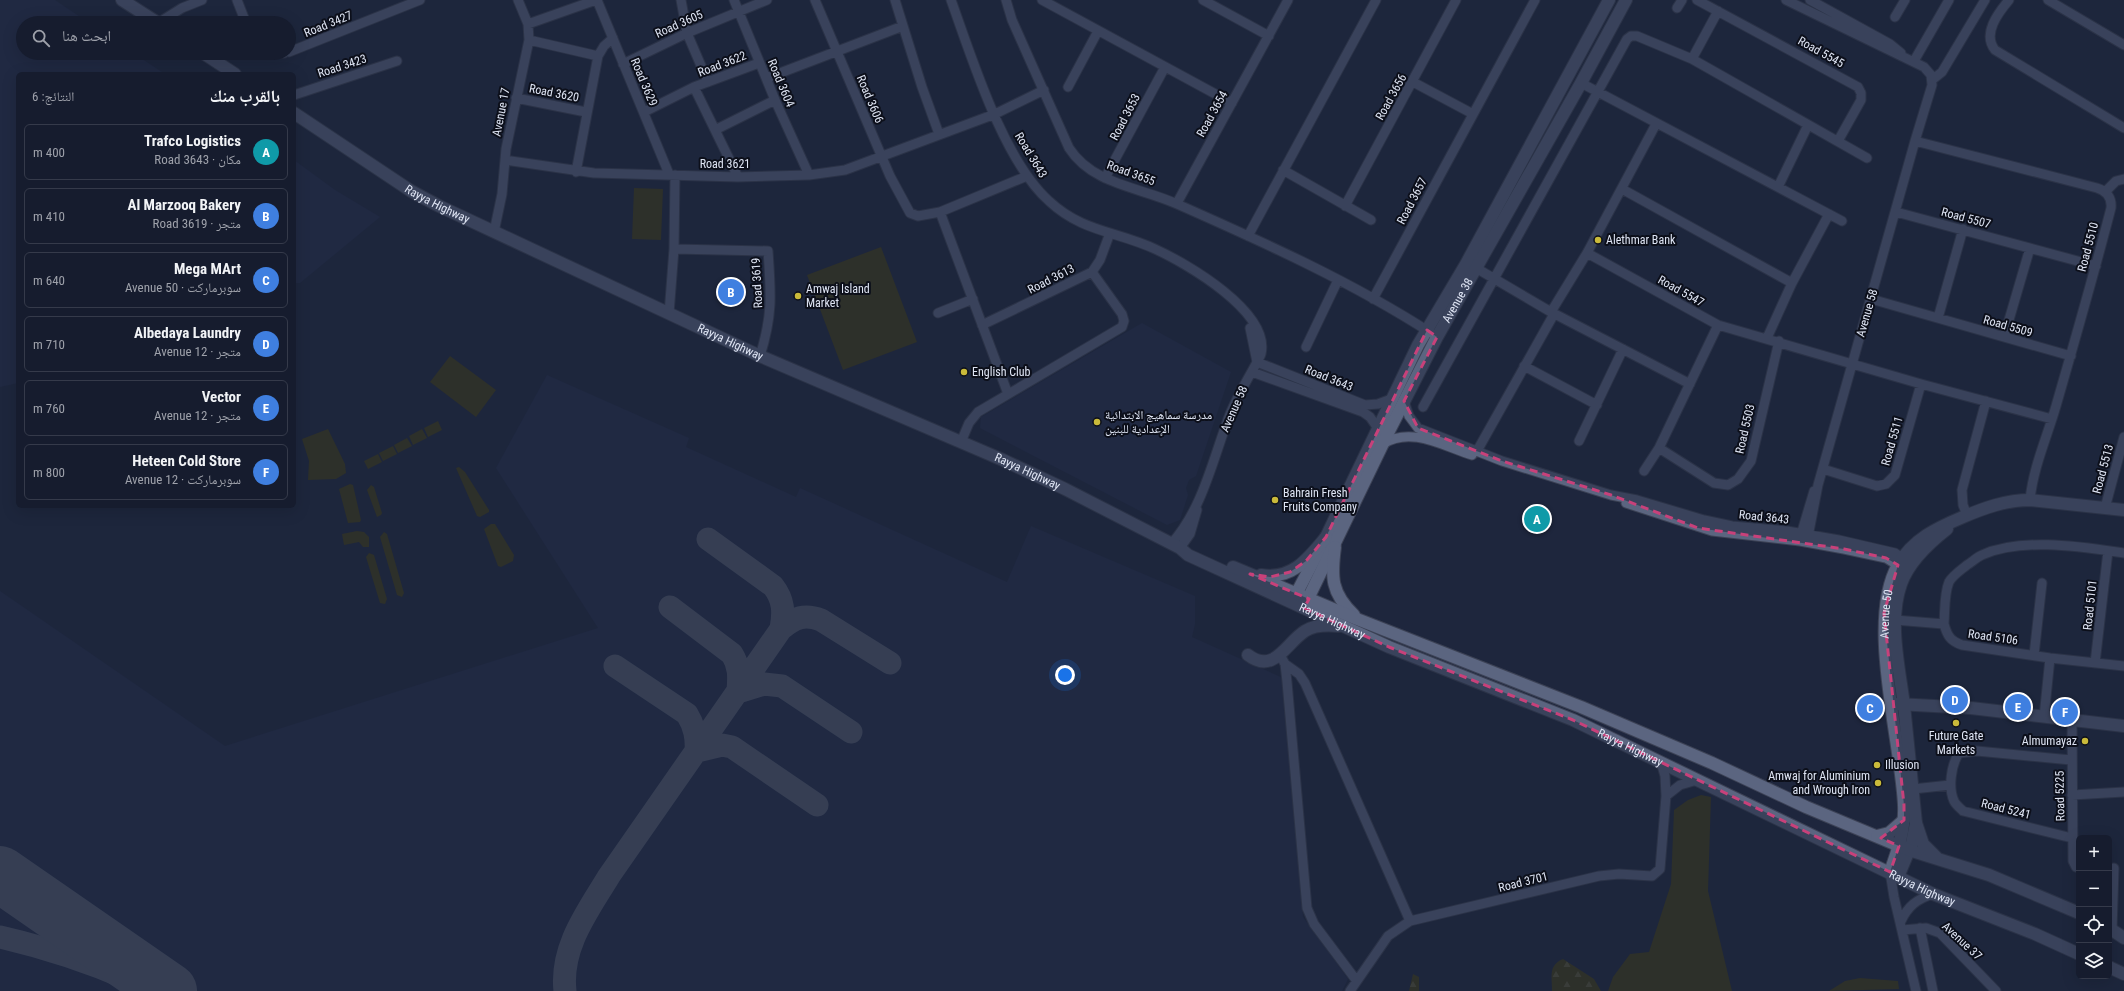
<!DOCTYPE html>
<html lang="ar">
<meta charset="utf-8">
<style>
:root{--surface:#161c2e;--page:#23293a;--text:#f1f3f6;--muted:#9ea1aa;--line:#353a4a;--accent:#caba3a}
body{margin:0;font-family:"Roboto Condensed","Noto Naskh Arabic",sans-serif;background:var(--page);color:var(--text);direction:rtl}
.controls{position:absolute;right:12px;bottom:12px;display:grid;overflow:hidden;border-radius:6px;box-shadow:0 4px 16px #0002}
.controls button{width:36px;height:36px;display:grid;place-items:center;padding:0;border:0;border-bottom:1px solid var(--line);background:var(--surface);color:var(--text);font:20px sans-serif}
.you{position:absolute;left:1065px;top:675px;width:14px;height:14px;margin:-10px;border:3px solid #fff;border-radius:50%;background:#1a73e8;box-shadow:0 0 0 6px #1a73e833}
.badge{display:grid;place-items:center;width:26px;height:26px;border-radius:50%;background:var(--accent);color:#fff;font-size:13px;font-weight:700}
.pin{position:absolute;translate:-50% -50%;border:2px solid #fff;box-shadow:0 1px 4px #0006}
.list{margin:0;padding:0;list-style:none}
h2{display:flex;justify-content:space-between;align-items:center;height:52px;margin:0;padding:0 16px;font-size:17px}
h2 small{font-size:13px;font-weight:400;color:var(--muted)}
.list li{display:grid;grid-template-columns:26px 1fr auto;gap:12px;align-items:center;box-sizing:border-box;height:56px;margin:0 8px 8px;padding:0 8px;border:1px solid var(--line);border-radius:6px}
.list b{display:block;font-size:15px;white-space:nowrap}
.list p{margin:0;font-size:13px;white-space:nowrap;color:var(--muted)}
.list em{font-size:13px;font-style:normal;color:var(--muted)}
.icon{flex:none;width:22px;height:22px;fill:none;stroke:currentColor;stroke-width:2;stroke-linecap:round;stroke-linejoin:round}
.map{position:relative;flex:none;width:2124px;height:991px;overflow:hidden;direction:ltr}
.search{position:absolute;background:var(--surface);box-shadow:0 4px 16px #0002;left:16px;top:16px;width:280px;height:44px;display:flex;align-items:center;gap:10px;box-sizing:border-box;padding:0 14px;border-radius:22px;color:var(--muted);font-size:15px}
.panel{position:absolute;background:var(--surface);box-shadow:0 4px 16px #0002;left:16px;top:72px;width:280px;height:436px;border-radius:6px;direction:rtl}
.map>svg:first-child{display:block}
.built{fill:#242d4a}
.grass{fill:#413c14}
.forest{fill:url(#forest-firs)}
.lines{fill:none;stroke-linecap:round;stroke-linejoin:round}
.taxiway{stroke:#545c70;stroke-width:23}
.runway{stroke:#545c70;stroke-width:56}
.minor-casing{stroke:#3c4255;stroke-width:11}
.tertiary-casing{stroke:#3c4255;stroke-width:14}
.secondary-casing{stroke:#3c4255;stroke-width:14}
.minor{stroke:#5b6580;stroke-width:9}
.tertiary{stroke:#5b6580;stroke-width:12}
.secondary{stroke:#5b6580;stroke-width:12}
.marked{fill:none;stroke:#c8417a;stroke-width:3;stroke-dasharray:8 5;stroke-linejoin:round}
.poi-dot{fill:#caba3a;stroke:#0c0f1a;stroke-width:1.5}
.labels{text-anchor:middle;stroke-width:4;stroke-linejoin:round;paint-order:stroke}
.street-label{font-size:12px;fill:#dfe5f4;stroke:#0c0f1a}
.poi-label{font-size:12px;fill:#dfe5f4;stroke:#0c0f1a;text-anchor:start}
</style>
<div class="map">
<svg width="2124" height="991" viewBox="0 0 2124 991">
<defs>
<pattern id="forest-firs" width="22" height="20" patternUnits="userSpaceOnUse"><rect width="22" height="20" fill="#413c14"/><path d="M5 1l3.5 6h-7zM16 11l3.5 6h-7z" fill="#5c5837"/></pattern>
</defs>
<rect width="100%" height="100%" fill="#1e263d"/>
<path class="built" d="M 0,0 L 55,0 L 89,23 L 23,23 L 23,53 L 133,53 L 165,74 L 18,74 L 18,383 L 0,387 Z
M 294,160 L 335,190 L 380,217 L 300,283 L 294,283 Z
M 1142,323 L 1231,372 L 1196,476 L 1189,480 L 1186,488 L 1188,495 L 1180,520 L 1167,525 L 980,428 L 981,417 Z
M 547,375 L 689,438 L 686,447 L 796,497 L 800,488 L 1007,582 L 1031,526 L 1195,596 L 1195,624 L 1192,637 L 1283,678 L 1303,917 L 1348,979 L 1342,991 L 0,991 L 0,591 L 225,746 L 598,628 L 496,468 Z"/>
<path class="grass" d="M 634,188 L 663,189 L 661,240 L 632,239 Z
M 881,247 L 917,342 L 843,370 L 807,275 Z
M 450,356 L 496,390 L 476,417 L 430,382 Z
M 438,421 L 442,430 L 428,437 L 424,428 Z
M 328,429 L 345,464 L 346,473 L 336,479 L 308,480 L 309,461 L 302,439 Z
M 422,429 L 427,438 L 413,445 L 409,436 Z
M 407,438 L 412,446 L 398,453 L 394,445 Z
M 393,446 L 397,454 L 383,461 L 379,453 Z
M 378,454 L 382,462 L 368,469 L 364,461 Z
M 459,467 L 465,472 L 489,510 L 489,512 L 480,517 L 477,516 L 456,468 Z
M 350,484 L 353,485 L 361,520 L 360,522 L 348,523 L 339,489 Z
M 371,485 L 374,487 L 382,513 L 381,515 L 377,517 L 367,490 Z
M 491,524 L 495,524 L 514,555 L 513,561 L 501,567 L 498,566 L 484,529 Z
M 357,531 L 364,532 L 369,537 L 369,547 L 363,547 L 359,542 L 344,545 L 342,534 Z
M 384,532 L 387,534 L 404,593 L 402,597 L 397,595 L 380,537 Z
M 369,553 L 374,555 L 387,599 L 385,604 L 380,603 L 366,557 Z
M 1701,795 L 1711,797 L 1708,891 L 1732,991 L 1608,991 L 1613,977 L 1630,954 L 1649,952 L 1671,884 L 1674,810 L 1688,800 Z
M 1860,978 L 1898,981 L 1899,989 L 1829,991 L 1845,981 Z"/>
<path class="forest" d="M 1563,959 L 1594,979 L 1601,991 L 1552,991 C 1552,977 1548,965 1563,959 Z
M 1413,974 L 1419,977 L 1419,991 L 1409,991 Z"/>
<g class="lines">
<path class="taxiway" d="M 670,607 L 732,654 C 740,667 739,677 738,692 L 764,684 L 782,686 L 851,732
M 781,629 C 795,617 805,614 821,620 L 890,663
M 615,666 L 687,714 C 695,727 697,738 696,752
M 697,751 L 722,745 L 732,747 L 817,805
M 0,937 C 56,950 103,966 155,991
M 565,991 C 560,947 588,911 609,876 L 781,629 C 784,612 784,600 773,586 L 708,539"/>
<path class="runway" d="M 0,874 L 169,991"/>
<g class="minor-casing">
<path id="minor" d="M 237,0 L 246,23
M 597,0 L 669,174
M 681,0 L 687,33 L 708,82
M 734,0 L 775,100 L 809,175
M 815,0 L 890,176 L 910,213 L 918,216 L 940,212 L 1027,176
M 895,0 L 922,87 L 939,134
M 951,0 C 972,58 1003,160 1049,201 C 1082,232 1116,231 1155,249 C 1186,263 1271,312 1261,354 C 1260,358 1257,360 1256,364 C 1247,380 1237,397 1230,414 C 1213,458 1203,509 1171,544
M 1006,0 L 1012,20 L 1069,148 C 1093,185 1140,187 1177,204 C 1263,242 1352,282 1431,333
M 1042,0 L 1232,103
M 1203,0 L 1269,36
M 1697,0 L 1858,87 L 1861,93 L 1861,100 L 1838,141
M 1786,0 L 1924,67 L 1931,75 L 1932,85 L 1915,141 L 1818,485 L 1807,542
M 1810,0 L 1890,44 L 1901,53
M 2009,0 C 1998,13 1982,34 1995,50 L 2124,128
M 2048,0 L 2124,45
M 1677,8 L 1682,0
M 1895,17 L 1905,0
M 158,23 L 182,8 L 202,0
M 528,24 L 596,0
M 529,40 L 598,56
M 289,52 L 420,0
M 266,53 L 284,53
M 1692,59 L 1718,11
M 1914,61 L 1949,0
M 623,64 L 687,33 L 767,0
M 767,78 L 903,26
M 1932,80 L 1942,72 L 1985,0
M 1413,82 L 1473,114
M 1581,83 L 1842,221
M 694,87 L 738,177
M 1068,87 L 1098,31
M 294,95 L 397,61
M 516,98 L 586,112
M 644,112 L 694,87 L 759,63
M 715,130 L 775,100
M 1915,141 L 2097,188 C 2107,191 2112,198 2111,208 C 2094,274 2075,340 2056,406 C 2047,437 2033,468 2030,500
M 505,160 L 594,173 L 738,177 L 809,175 L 845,170 L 995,114 L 1044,90
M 1283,170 L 1371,220
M 576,172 L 598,56 L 604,46 L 613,38
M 1105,178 L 1165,67
M 1778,187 L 1808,125
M 1622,189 L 1792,283
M 2105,192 L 2116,181 L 2124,179
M 1177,203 L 1288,0
M 1345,206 L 1456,0
M 940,212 L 1008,394
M 1896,212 L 2096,266
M 494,232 L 502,194 L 506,149 L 529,40 L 528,24 L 518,0
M 1248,236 L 1376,0
M 674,249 L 768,251 C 771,294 773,314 760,356
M 1587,253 L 1718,325 L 1921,384 L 2052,419
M 1476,268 L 1551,312 L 1690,384
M 1373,299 L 1535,0
M 1871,299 L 2071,356
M 1551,312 L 1587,253 L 1656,124
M 938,313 L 973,299
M 669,314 L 674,249 L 675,175
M 1938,318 L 1963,229
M 982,325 L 1092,272 L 1100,260 L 1110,233
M 1250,328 L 1257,362
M 2004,337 L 2030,248
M 1767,338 L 1792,283 L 1829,214
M 1306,347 L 1338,280
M 1257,362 L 1365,405 L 1378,404 L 1394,398
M 1524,366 L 1597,405
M 1252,372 L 1363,412 L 1370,417 L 1379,430
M 1404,401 L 1409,416 L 1418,428 L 1502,461 L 1611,495 L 1637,500 L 1704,520 L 1732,526 L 1787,531 L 1839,540 L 1895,553 L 1907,561
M 1423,407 L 1627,39 L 1631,36 L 1637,36 L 1692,59 L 1867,158
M 1579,441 L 1623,349
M 961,442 L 969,423 L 978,412 L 1122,327 L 1124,321 L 1122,314 L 1092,272
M 1383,444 C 1411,426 1443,446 1472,455
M 1659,448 L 1714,483 L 1728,485 L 1738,479 L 1751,461 L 1779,341
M 1477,451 L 1554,314
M 1823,469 L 1877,486 L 1886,484 L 1895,475 L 1921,384
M 1644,471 L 1659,448 L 1718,325
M 1626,503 L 1712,531 L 1800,541 L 1844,549 L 1886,558 L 1902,568
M 2105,508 L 2124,437
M 1967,515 L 1963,505 L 1962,490 L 1986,401
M 1800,538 L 1814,491
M 1180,548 L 1190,534 L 1197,510
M 1895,620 L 1944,624 C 1945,610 1944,594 1949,582 C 1953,575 1961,570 1967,565 C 1972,562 1977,557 1982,555 C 2022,537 2082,547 2124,553
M 1944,624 C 1947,635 1950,641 1962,645 L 2050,658 L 2124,666
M 1280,655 L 1285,664 L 1287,682 L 1307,908 L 1314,924 L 1356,980
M 2034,655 L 2042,583
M 2095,663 L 2108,551
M 1285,664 L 1299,674 L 1305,683 L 1410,921
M 2044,717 L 2050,658
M 2072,720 L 2073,861 L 2076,867 L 2079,868
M 2071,760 L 1977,751 L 1959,753 C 1951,765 1948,788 1954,801 C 1956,805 1960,808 1963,811 L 2072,838
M 1913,789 L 1950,785
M 2072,795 L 2124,792
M 1666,796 L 1680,785 L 1697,780
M 1890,872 L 1894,897 L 1916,991
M 1901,921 C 1908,906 1917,899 1933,894
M 1920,928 L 1933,991
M 1902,930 L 1926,928 L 1940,933 L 1996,991
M 2112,930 L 2114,868
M 1350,991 L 1388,936 L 1410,921 L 1599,876 L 1619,874 L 1652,876 L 1660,869 L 1666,796 L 1665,776 L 1661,762"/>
</g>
<g class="tertiary-casing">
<g id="tertiary">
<path d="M 1292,602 L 1326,537 L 1418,345 L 1466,264 L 1609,0"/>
<path id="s1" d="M 1304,607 L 1391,427 L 1437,337 L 1581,83 L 1626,0"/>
<path d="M 1897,704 L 1971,708 L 2124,726"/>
<path id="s2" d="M 1890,872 C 1898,850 1905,829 1904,805 C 1901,740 1866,621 1898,565 C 1913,539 1937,528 1963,517 C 1984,508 2006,500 2030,500 L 2124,510"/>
<path d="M 1898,877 L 1912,843 L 1916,823 C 1912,783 1908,744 1904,705 C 1899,666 1888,621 1901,584 C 1909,561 1929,543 1947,529"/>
</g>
</g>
<g class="secondary-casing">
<g id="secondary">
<path d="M 122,0 L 158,23"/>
<path d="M 203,53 L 235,74"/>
<path id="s3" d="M 294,113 L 411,191 L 439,206 L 760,356 L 1003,460 L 1065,489 L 1180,548 L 1188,555 L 1389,647 L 1573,720 L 1933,894 L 2035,934 L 2079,954"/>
<path d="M 1335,547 C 1331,577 1331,593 1354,615"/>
<path d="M 1233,567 L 1357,619 L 1581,707 L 1712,763 L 1806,807 L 1909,850 L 1989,875 L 2079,913"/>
<path d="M 1261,575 C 1292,580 1308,559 1326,537"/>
<path d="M 1248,655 C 1274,675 1286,643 1305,631 C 1314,625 1328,625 1339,626"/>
<path d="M 1916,823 L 1923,844 L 1936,857"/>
<path d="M 1877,836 L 1889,833 L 1904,820"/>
<path d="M 2109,928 L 2124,938"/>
<path d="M 2109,967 L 2124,974"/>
</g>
</g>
<use href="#minor" class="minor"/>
<use href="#tertiary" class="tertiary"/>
<use href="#secondary" class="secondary"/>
</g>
<path d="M0 0H2124V991H0ZM 1427,330 L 1437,337 L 1404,401 L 1418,428 L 1502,461 L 1611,495 L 1698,528 L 1844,549 L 1886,558 L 1898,565 L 1884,613 L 1904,805 L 1904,820 L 1881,838 L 1899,846 L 1890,872 L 1573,720 L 1389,647 L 1304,608 L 1309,599 L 1250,574 L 1270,577 L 1290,572 L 1306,561 L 1326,537 Z" fill="#1e263d" fill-opacity=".55" fill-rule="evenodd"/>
<path class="marked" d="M 1427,330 L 1437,337 L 1404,401 L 1418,428 L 1502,461 L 1611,495 L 1698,528 L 1844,549 L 1886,558 L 1898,565 L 1884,613 L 1904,805 L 1904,820 L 1881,838 L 1899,846 L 1890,872 L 1573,720 L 1389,647 L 1304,608 L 1309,599 L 1250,574 L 1270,577 L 1290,572 L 1306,561 L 1326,537 Z"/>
<g class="poi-dot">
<circle cx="1598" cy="240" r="4"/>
<circle cx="798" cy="296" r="4"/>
<circle cx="964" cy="372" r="4"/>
<circle cx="1097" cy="422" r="4"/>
<circle cx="1275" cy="500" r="4"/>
<circle cx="1956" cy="723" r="4"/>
<circle cx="2085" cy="741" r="4"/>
<circle cx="1877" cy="765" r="4"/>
<circle cx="1878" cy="783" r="4"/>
</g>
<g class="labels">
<g class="street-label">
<text transform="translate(328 24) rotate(-22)" y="4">Road 3427</text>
<text transform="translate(679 24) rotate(-24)" y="4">Road 3605</text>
<text transform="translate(1821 52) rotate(29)" y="4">Road 5545</text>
<text transform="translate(722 64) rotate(-21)" y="4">Road 3622</text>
<text transform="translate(342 66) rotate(-18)" y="4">Road 3423</text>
<text transform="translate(644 82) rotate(67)" y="4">Road 3629</text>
<text transform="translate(781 83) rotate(67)" y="4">Road 3604</text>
<text transform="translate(554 93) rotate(11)" y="4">Road 3620</text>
<text transform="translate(1391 97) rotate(-61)" y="4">Road 3656</text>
<text transform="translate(870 99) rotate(67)" y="4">Road 3606</text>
<text transform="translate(501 112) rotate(-79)" y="4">Avenue 17</text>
<text transform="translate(1212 114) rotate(-61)" y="4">Road 3654</text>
<text transform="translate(1125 117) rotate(-62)" y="4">Road 3653</text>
<text transform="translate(1031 155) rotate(59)" y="4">Road 3643</text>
<text x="725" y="168">Road 3621</text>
<text transform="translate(1131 173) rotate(20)" y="4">Road 3655</text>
<text transform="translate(1412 201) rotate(-62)" y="4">Road 3657</text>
<text dy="4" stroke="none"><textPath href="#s3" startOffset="170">Rayya Highway</textPath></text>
<text transform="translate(1966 218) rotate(15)" y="4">Road 5507</text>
<text transform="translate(2088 247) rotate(-75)" y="4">Road 5510</text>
<text transform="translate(1051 279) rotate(-27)" y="4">Road 3613</text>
<text transform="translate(757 283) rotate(-93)" y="4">Road 3619</text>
<text transform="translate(1681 291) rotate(29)" y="4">Road 5547</text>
<text dy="4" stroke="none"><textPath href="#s1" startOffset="343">Avenue 38</textPath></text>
<text transform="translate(1867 313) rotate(-74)" y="4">Avenue 58</text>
<text transform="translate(2008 326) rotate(16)" y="4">Road 5509</text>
<text dy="4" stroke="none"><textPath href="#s3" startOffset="494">Rayya Highway</textPath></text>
<text transform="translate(1329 378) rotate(22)" y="4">Road 3643</text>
<text transform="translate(1234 409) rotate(-66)" y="4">Avenue 58</text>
<text transform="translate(1745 429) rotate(-77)" y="4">Road 5503</text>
<text transform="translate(1892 441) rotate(-74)" y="4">Road 5511</text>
<text transform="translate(2103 469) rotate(-75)" y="4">Road 5513</text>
<text dy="4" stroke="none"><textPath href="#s3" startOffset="818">Rayya Highway</textPath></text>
<text transform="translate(1764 517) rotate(6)" y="4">Road 3643</text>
<text transform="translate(2090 605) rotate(-84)" y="4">Road 5101</text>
<text dy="4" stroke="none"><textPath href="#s2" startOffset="261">Avenue 50</textPath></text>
<text dy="4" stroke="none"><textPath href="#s3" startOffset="1158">Rayya Highway</textPath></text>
<text transform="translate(1993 637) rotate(8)" y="4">Road 5106</text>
<text dy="4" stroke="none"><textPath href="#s3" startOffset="1482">Rayya Highway</textPath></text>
<text transform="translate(2060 796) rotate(-91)" y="4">Road 5225</text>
<text transform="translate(2006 809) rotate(14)" y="4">Road 5241</text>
<text transform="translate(1523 882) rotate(-14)" y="4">Road 3701</text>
<text dy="4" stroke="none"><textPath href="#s3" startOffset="1806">Rayya Highway</textPath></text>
<text transform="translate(1962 941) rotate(43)" y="4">Avenue 37</text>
</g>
<g class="poi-label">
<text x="1606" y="244">Alethmar Bank</text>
<text x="806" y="293">Amwaj Island<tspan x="806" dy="14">Market</tspan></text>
<text x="972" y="376">English Club</text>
<text x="1105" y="419">مدرسة سماهيج الابتدائية<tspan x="1105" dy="14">الإعدادية للبنين</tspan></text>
<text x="1283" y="497">Bahrain Fresh<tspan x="1283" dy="14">Fruits Company</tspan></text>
<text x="1956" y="740" text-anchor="middle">Future Gate<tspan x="1956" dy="14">Markets</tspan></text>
<text x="2077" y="745" text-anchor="end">Almumayaz</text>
<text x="1885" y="769">Illusion</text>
<text x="1870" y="780" text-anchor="end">Amwaj for Aluminium<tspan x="1870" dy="14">and Wrough Iron</tspan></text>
</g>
</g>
</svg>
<div class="controls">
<button>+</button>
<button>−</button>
<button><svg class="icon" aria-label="locate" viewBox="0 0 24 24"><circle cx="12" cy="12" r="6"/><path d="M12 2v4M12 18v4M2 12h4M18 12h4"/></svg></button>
<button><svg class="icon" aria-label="layers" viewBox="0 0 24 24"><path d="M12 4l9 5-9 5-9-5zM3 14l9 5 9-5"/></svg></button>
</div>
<div class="you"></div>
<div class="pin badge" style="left:1537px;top:519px;background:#0f9aa8">A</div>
<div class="pin badge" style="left:731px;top:292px;background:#3f7fe0">B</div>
<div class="pin badge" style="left:1870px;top:708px;background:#3f7fe0">C</div>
<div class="pin badge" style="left:1955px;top:700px;background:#3f7fe0">D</div>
<div class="pin badge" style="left:2018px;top:707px;background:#3f7fe0">E</div>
<div class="pin badge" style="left:2065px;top:712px;background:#3f7fe0">F</div>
<div class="search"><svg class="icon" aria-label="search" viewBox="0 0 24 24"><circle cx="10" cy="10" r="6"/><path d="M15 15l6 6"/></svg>ابحث هنا</div>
<section class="panel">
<h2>بالقرب منك<small>النتائج: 6</small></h2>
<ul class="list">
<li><span class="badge" style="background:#0f9aa8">A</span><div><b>Trafco Logistics</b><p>مكان · Road 3643</p></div><em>400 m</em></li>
<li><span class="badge" style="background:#3f7fe0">B</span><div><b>Al Marzooq Bakery</b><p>متجر · Road 3619</p></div><em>410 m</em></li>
<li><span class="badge" style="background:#3f7fe0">C</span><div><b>Mega MArt</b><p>سوبرماركت · Avenue 50</p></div><em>640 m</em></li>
<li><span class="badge" style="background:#3f7fe0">D</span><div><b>Albedaya Laundry</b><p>متجر · Avenue 12</p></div><em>710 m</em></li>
<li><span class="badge" style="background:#3f7fe0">E</span><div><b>Vector</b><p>متجر · Avenue 12</p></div><em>760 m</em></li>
<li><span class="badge" style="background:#3f7fe0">F</span><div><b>Heteen Cold Store</b><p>سوبرماركت · Avenue 12</p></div><em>800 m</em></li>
</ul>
</section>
</div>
